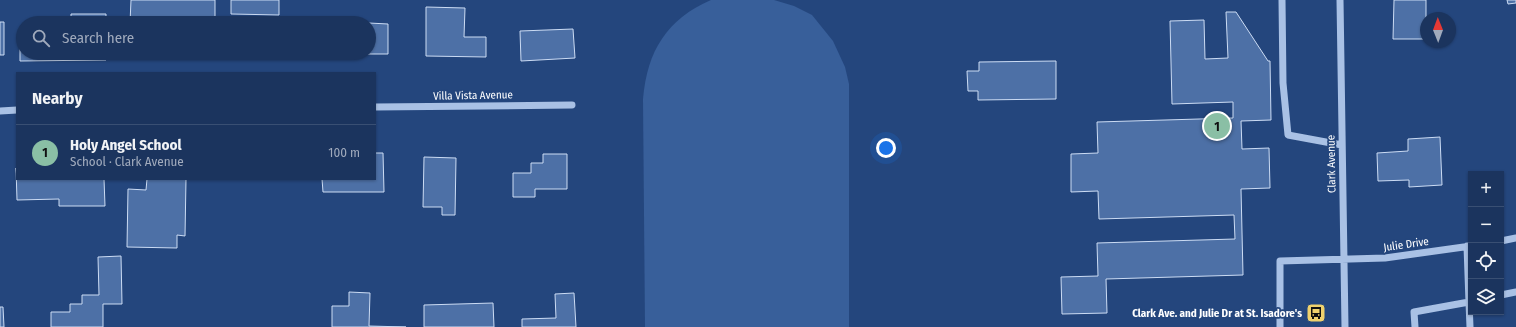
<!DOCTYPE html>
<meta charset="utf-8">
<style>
:root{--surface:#1b345e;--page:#283f67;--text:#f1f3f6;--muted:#a0aabc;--line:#394f73;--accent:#8abfa5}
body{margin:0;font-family:"Fira Sans Condensed",sans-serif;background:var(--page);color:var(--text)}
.controls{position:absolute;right:12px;bottom:12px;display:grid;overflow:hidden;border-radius:0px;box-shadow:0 1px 3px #0004}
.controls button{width:36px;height:36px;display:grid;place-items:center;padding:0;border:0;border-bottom:1px solid var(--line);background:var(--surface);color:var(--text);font:20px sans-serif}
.compass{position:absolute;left:1420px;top:12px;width:36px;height:36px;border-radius:50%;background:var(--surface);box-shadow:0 1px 3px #0004;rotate:359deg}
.you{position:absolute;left:886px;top:148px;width:14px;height:14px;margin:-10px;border:3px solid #fff;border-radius:50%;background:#1a73e8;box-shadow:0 0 0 6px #1a73e833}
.badge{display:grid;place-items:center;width:26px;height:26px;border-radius:50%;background:var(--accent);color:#111;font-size:13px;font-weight:700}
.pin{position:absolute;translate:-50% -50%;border:2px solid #fff;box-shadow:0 1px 4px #0006}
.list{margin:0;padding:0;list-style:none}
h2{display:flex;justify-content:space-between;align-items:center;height:52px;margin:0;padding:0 16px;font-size:17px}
h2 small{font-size:13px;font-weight:400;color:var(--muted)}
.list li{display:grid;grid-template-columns:26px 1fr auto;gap:12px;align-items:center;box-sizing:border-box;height:56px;padding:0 16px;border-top:1px solid var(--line)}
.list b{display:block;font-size:15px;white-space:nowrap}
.list p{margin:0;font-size:13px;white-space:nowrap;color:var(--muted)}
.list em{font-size:13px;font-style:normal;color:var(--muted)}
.icon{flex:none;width:22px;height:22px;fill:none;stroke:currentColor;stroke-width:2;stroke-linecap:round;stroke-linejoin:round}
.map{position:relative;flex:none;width:1516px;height:327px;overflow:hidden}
.search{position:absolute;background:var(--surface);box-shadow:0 1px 3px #0004;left:16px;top:16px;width:360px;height:44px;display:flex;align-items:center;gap:10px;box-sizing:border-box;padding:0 14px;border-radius:22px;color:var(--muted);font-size:15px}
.panel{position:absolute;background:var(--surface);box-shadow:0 1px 3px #0004;left:16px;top:72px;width:360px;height:108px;border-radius:0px}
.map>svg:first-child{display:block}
.green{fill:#385f9a}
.building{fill:#4d70a6;stroke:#ccdcf4}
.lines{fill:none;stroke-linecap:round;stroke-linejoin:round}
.minor{stroke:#a9c1e5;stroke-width:7}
.labels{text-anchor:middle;stroke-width:3.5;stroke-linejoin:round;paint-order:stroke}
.street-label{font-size:11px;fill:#fff;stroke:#24467d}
.poi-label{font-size:11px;font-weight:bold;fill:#fff;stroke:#24467d;text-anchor:end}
</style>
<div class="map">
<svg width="1516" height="327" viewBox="0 0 1516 327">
<rect width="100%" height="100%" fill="#24467d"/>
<path class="green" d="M 711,0 L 774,0 L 794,6 L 812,15 L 833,41 L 845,67 L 849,84 L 849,327 L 645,327 L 643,99 C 647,51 667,19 711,0 Z"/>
<path class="building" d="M 131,0 L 215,0 L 215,23 L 130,23 Z
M 231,0 L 279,0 L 279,15 L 231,14 Z
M 1394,0 L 1426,0 L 1426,39 L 1393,39 Z
M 1507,0 L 1516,0 L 1516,3 L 1508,4 Z
M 426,7 L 465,8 L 464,37 L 486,37 L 486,57 L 426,56 Z
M 1226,12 L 1236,12 L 1268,61 L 1270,61 L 1271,120 L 1241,121 L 1242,149 L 1269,148 L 1270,188 L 1241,189 L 1243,275 L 1106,279 L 1107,313 L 1062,314 L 1061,277 L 1098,276 L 1097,243 L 1235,239 L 1234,215 L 1099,219 L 1098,191 L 1071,192 L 1071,154 L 1098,153 L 1097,122 L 1233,118 L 1233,102 L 1172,104 L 1170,21 L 1204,20 L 1205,59 L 1228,58 Z
M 71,14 L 106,14 L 106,23 L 49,23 L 49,21 L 71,21 Z
M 0,22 L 4,22 L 4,55 L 0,55 Z
M 369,23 L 388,24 L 388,54 L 317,54 L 369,53 Z
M 573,29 L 575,58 L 521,61 L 520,31 Z
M 20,32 L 23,32 L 23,53 L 106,53 L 106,60 L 20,61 Z
M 164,53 L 198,53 L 198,56 L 164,56 Z
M 1056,61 L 1056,99 L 978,100 L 978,91 L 968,91 L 967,71 L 979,71 L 979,62 Z
M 1440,137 L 1442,185 L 1409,187 L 1409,180 L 1378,181 L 1377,153 L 1408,151 L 1408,139 Z
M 375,153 L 383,153 L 384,192 L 323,192 L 322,179 L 375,179 Z
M 543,154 L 567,154 L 567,189 L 535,189 L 535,197 L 513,197 L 513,173 L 531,173 L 531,163 L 543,163 Z
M 424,157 L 456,158 L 455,215 L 442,215 L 442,207 L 423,207 Z
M 16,168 L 17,179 L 104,179 L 105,206 L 59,206 L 59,199 L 17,200 Z
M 147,179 L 186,179 L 185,236 L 177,235 L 177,248 L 127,247 L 128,189 L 146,190 Z
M 121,256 L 122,304 L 103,304 L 103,327 L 51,327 L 51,312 L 70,312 L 70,304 L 82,304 L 82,295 L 99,295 L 98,257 Z
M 349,292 L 370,293 L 369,326 L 406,327 L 332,327 L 332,306 L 349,306 Z
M 574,293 L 576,327 L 522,327 L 522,319 L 556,318 L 555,294 Z
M 493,303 L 494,327 L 424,327 L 424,305 Z
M 0,307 L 3,307 L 4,327 L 0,327 Z"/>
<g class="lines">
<path class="minor" d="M 1282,0 L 1283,83 L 1288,135 L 1342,145
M 1340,0 L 1345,327
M 375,107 L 572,105
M 0,111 L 17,110
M 1501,241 L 1516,238
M 1467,246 L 1469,302 L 1471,302
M 1501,295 L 1516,292
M 1280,327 L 1280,261 L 1385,258 L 1471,246
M 1415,327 L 1414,312 L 1469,302 L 1470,327"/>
</g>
<defs>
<g id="bus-square" transform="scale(1)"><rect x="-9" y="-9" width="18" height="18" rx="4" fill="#efd16d" stroke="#24467d"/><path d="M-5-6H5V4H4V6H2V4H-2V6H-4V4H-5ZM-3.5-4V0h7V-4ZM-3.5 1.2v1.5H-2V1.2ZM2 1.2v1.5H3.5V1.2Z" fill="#111"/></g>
</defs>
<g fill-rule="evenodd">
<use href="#bus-square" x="1316" y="313"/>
</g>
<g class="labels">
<g class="street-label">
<text transform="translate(473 95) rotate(-1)" y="4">Villa Vista Avenue</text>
<text transform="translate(1331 164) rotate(-91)" y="4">Clark Avenue</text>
<text transform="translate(1406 244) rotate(-8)" y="4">Julie Drive</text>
</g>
<g class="poi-label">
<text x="1302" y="317">Clark Ave. and Julie Dr at St. Isadore's</text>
</g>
</g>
</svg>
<div class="controls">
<button>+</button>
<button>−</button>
<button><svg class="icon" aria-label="locate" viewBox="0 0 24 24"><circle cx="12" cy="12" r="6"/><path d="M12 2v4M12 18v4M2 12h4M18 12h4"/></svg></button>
<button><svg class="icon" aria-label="layers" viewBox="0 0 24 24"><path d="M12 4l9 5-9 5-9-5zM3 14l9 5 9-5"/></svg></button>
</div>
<svg class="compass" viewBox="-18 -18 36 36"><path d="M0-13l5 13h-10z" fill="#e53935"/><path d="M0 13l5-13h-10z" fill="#a0aabc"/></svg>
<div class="you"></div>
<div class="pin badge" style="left:1217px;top:126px">1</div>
<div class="search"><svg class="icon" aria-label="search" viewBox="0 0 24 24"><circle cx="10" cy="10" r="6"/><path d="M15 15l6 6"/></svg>Search here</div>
<section class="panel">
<h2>Nearby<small></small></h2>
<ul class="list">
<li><span class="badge">1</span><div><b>Holy Angel School</b><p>School · Clark Avenue</p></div><em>100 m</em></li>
</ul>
</section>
</div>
